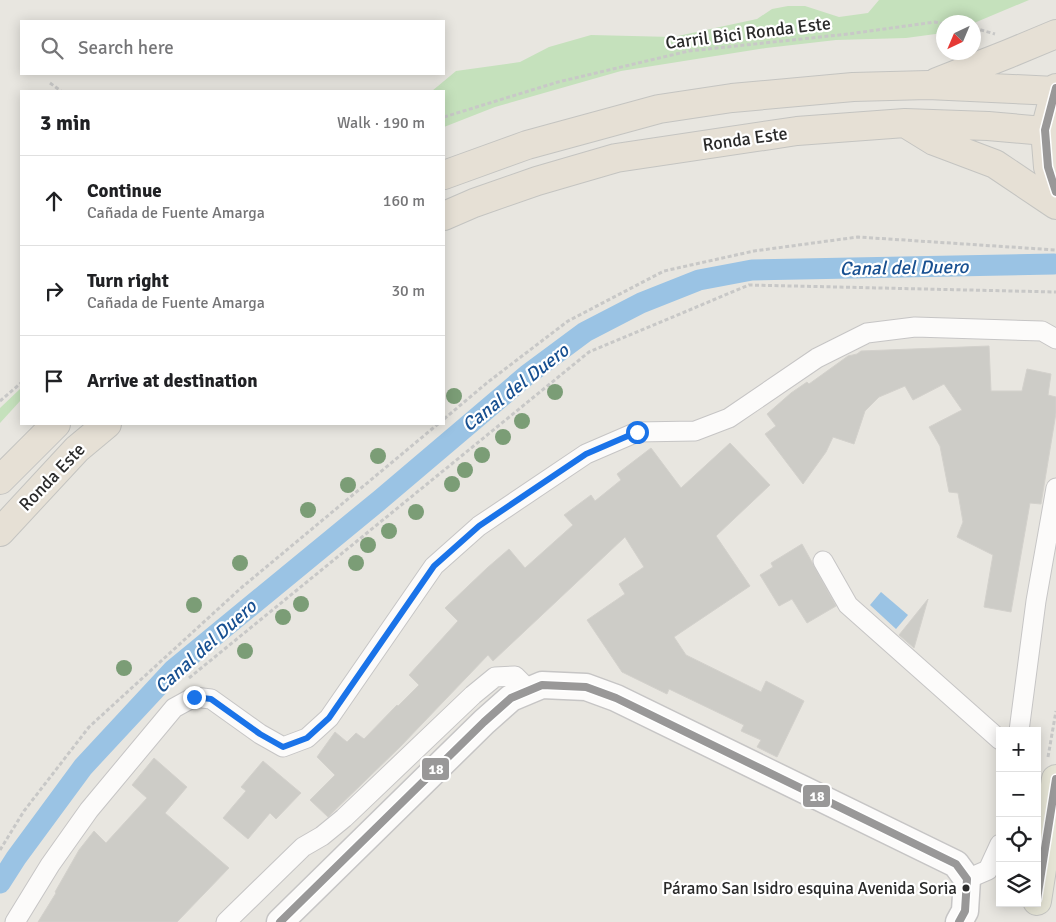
<!DOCTYPE html>
<meta charset="utf-8">
<style>
:root{--surface:#fff;--page:#f6f6f6;--text:#202124;--muted:#757577;--line:#e0e0e0}
body{margin:0;font-family:Signika,sans-serif;background:var(--page);color:var(--text)}
.controls{position:absolute;right:15px;bottom:15px;display:grid;overflow:hidden;border-radius:0px;box-shadow:0 2px 12px #0003}
.controls button{width:45px;height:45px;display:grid;place-items:center;padding:0;border:0;border-bottom:1px solid var(--line);background:var(--surface);color:var(--text);font:25px sans-serif}
.compass{position:absolute;left:936px;top:15px;width:45px;height:45px;border-radius:50%;background:var(--surface);box-shadow:0 2px 12px #0003;rotate:224deg}
.stop{position:absolute;width:15px;height:15px;margin:-11px;border:4px solid #1a73e8;border-radius:50%;background:#fff}
.stop.end{background:#1a73e8;border-color:#fff;box-shadow:0 1px 5px #0008}
.list{margin:0;padding:0;list-style:none}
h2{display:flex;justify-content:space-between;align-items:center;height:65px;margin:0;padding:0 20px;font-size:21px}
h2 small{font-size:16px;font-weight:400;color:var(--muted)}
.list li{display:grid;grid-template-columns:32px 1fr auto;gap:15px;align-items:center;box-sizing:border-box;height:90px;padding:0 20px;border-top:1px solid var(--line)}
.list b{display:block;font-size:19px;white-space:nowrap}
.list p{margin:0;font-size:16px;white-space:nowrap;color:var(--muted)}
.list em{font-size:16px;font-style:normal;color:var(--muted)}
.icon{flex:none;width:28px;height:28px;fill:none;stroke:currentColor;stroke-width:2;stroke-linecap:round;stroke-linejoin:round}
.map{position:relative;flex:none;width:1056px;height:922px;overflow:hidden}
.search{position:absolute;background:var(--surface);box-shadow:0 2px 12px #0003;left:20px;top:20px;width:425px;height:55px;display:flex;align-items:center;gap:12px;box-sizing:border-box;padding:0 18px;border-radius:0px;color:var(--muted);font-size:19px}
.panel{position:absolute;background:var(--surface);box-shadow:0 2px 12px #0003;left:20px;top:90px;width:425px;height:335px;border-radius:0px}
.map>svg:first-child{display:block}
.green{fill:#c5e1bc}
.water{fill:#9ac3e4}
.lines{fill:none;stroke-linecap:round;stroke-linejoin:round}
.canal{stroke:#9ac3e4;stroke-width:21}
.building{fill:#cdccc7;stroke:#d3d1cc}
.street-casing{stroke:#c6c5c5;stroke-width:21}
.secondary-casing{stroke:#c6c5c5;stroke-width:29}
.primary-casing{stroke:#c4c4c1;stroke-width:30}
.highway-casing{stroke:#c4c4c1;stroke-width:30}
.path{stroke:#c8c8c7;stroke-width:3;stroke-dasharray:4 2.5;stroke-linecap:butt}
.street{stroke:#fcfbfa;stroke-width:19}
.secondary{stroke:#fcfbfa;stroke-width:26}
.primary{stroke:#e5e4d5;stroke-width:28}
.highway{stroke:#e6e0d5;stroke-width:28}
.bus-1-casing{stroke:#fff;stroke-width:11}
.bus-1{stroke:#999898;stroke-width:8}
.tree{fill:#7b9d76}
.route{stroke:#1a73e8;stroke-width:6}
.bus-dot{fill:#2a2a2a;stroke:#fff;stroke-width:2}
.labels{text-anchor:middle;stroke-width:4.5;stroke-linejoin:round;paint-order:stroke}
.bus-label{font-size:17px;fill:#2a2a2a;stroke:#fff;text-anchor:end}
.street-label{font-size:18px;fill:#2a2a2a;stroke:#fff}
.water-label{font-size:19px;font-style:italic;fill:#185091;stroke:#fff}
.line-badge{stroke:#fff;stroke-width:2}
.badge-label{font-size:14px;text-anchor:middle;font-weight:bold;fill:#fff}
</style>
<div class="map">
<svg width="1056" height="922" viewBox="0 0 1056 922">
<rect width="100%" height="100%" fill="#e8e6e0"/>
<path class="green" d="M 879,0 L 1029,0 L 974,23 L 944,22 L 943,33 L 906,38 L 836,40 L 766,48 L 621,71 L 495,107 L 444,127 L 444,91 L 432,91 L 456,71 L 520,62 L 549,47 L 591,35 L 673,37 L 757,19 L 772,9 L 788,6 L 805,6 L 839,17 L 868,13 Z
M 21,388 L 21,400 L 0,423 L 0,408 Z"/>
<path class="water" d="M 881,592 L 908,615 L 896,629 L 870,605 Z"/>
<g class="lines">
<path class="canal" d="M 0,883 L 16,858 L 83,767 L 174,669 L 381,499 L 527,375 L 585,332 L 641,303 L 699,280 L 752,270 L 1054,264"/>
</g>
<path class="building" d="M 989,346 L 991,391 L 1022,391 L 1027,369 L 1051,374 L 1048,395 L 1056,397 L 1056,413 L 1041,504 L 1030,503 L 1011,612 L 984,607 L 993,555 L 957,537 L 963,522 L 958,493 L 949,492 L 940,446 L 929,427 L 962,410 L 944,384 L 913,400 L 905,386 L 879,397 L 865,411 L 854,444 L 833,437 L 826,452 L 803,484 L 765,434 L 776,426 L 767,414 L 791,393 L 807,382 L 809,384 L 848,356 L 857,354 L 861,351 Z
M 730,443 L 770,485 L 716,536 L 750,586 L 674,637 L 686,655 L 761,692 L 766,681 L 804,701 L 777,757 L 757,747 L 761,740 L 741,731 L 744,725 L 669,689 L 667,694 L 622,672 L 587,620 L 625,594 L 619,584 L 644,567 L 625,537 L 493,661 L 488,655 L 400,747 L 330,815 L 328,817 L 310,800 L 335,775 L 317,757 L 335,732 L 347,742 L 356,733 L 364,739 L 397,705 L 398,706 L 419,685 L 409,675 L 458,621 L 445,608 L 487,568 L 509,549 L 525,568 L 573,525 L 564,515 L 591,495 L 595,501 L 621,480 L 617,474 L 651,448 L 681,488 Z
M 802,544 L 836,606 L 807,623 L 792,599 L 779,606 L 760,575 L 773,567 L 771,563 Z
M 928,599 L 914,648 L 899,635 Z
M 154,758 L 187,787 L 165,813 L 229,868 L 177,922 L 38,922 L 56,893 L 55,892 L 79,850 L 94,831 L 106,843 L 147,798 L 132,785 Z
M 263,761 L 301,793 L 276,819 L 270,813 L 248,839 L 223,818 L 246,791 L 241,787 Z"/>
<g class="lines">
<g class="street-casing">
<path id="street" d="M 823,561 L 848,605 L 1000,740
M 1019,731 L 1036,601 L 1056,488
M 967,879 L 988,870 L 1000,844
M 15,922 L 50,865 L 89,810 L 174,708 L 194,697 L 211,699 L 260,734 L 283,747 L 307,738 L 329,718 L 434,566 L 479,526 L 586,454 L 637,432 L 695,431 L 729,418 L 817,358 L 867,333 L 915,327 L 1042,331 L 1056,339
M 226,922 L 303,847 L 322,836 L 344,818 L 473,695 L 495,677 L 515,676 L 529,690"/>
</g>
<g class="secondary-casing">
<path id="secondary" d="M 280,922 L 484,722 L 511,698 L 542,685 L 586,687 L 616,698 L 956,864 L 967,879 L 965,911 L 959,922"/>
</g>
<g class="primary-casing">
<path id="primary" d="M 1037,901 L 1056,779"/>
</g>
<g class="highway-casing">
<path id="highway" d="M 937,82 L 1008,54 L 1056,34
M 1056,88 L 1045,130 L 1048,167 L 1056,192
M 908,125 L 934,141 L 995,164 L 1056,205
M 444,175 L 527,145 L 659,109 L 732,98 L 853,87 L 928,85 L 1056,91
M 444,216 L 474,203 L 537,181 L 616,158 L 797,131 L 905,123 L 988,126 L 1056,132
M 0,480 L 56,424
M 0,532 L 77,449 L 107,424"/>
</g>
<path class="path" d="M 974,28 L 995,34
M 975,28 L 979,40
M 50,83 L 61,91
M 444,117 L 558,82 L 689,51 L 848,34 L 935,22 L 944,24
M 0,401 L 21,383
M 444,419 L 488,382 L 568,321 L 664,271 L 754,251 L 858,237 L 1056,250
M 189,678 L 589,352 L 749,285 L 1056,292
M 1048,757 L 1056,711
M 0,850 L 24,811 L 89,727 L 241,588 L 438,424"/>
<use href="#street" class="street"/>
<use href="#secondary" class="secondary"/>
<use href="#primary" class="primary"/>
<use href="#highway" class="highway"/>
<g class="bus-1-casing">
<path id="bus-1" d="M 1056,88 L 1045,130 L 1048,167 L 1056,192
M 1037,899 L 1056,779
M 280,922 L 484,722 L 511,698 L 542,685 L 586,687 L 616,698 L 956,864 L 967,879 L 965,911 L 959,922"/>
</g>
<use href="#bus-1" class="bus-1"/>
</g>
<g class="tree">
<circle cx="555" cy="392" r="8"/>
<circle cx="454" cy="396" r="8"/>
<circle cx="522" cy="421" r="8"/>
<circle cx="503" cy="437" r="8"/>
<circle cx="482" cy="455" r="8"/>
<circle cx="378" cy="456" r="8"/>
<circle cx="465" cy="470" r="8"/>
<circle cx="452" cy="484" r="8"/>
<circle cx="348" cy="485" r="8"/>
<circle cx="308" cy="510" r="8"/>
<circle cx="416" cy="512" r="8"/>
<circle cx="389" cy="531" r="8"/>
<circle cx="368" cy="545" r="8"/>
<circle cx="240" cy="563" r="8"/>
<circle cx="356" cy="563" r="8"/>
<circle cx="301" cy="604" r="8"/>
<circle cx="194" cy="605" r="8"/>
<circle cx="283" cy="617" r="8"/>
<circle cx="245" cy="651" r="8"/>
<circle cx="124" cy="668" r="8"/>
</g>
<g class="lines">
<path class="route" d="M 194,697 L 211,699 L 260,734 L 283,747 L 307,738 L 329,718 L 434,566 L 479,526 L 586,454 L 637,432"/>
</g>
<circle class="bus-dot" cx="966" cy="888" r="4.5"/>
<g class="labels">
<g class="bus-label">
<text x="957" y="894">Páramo San Isidro esquina Avenida Soria</text>
</g>
<g class="street-label">
<text transform="translate(748 33) rotate(-7)" y="6">Carril Bici Ronda Este</text>
<text transform="translate(745 139) rotate(-8)" y="6">Ronda Este</text>
<text transform="translate(52 477) rotate(-46)" y="6">Ronda Este</text>
</g>
<g class="water-label">
<text transform="translate(904 267) rotate(-1)" y="7">Canal del Duero</text>
<text transform="translate(515 387) rotate(-38)" y="7">Canal del Duero</text>
<text transform="translate(205 646) rotate(-42)" y="7">Canal del Duero</text>
</g>
</g>
<g class="line-badge">
<rect x="421" y="757" width="29" height="24" rx="5" fill="#999898"/>
<rect x="802" y="784" width="29" height="24" rx="5" fill="#999898"/>
</g>
<g class="badge-label">
<text x="436" y="774">18</text>
<text x="817" y="801">18</text>
</g>
</svg>
<div class="controls">
<button>+</button>
<button>−</button>
<button><svg class="icon" aria-label="locate" viewBox="0 0 24 24"><circle cx="12" cy="12" r="6"/><path d="M12 2v4M12 18v4M2 12h4M18 12h4"/></svg></button>
<button><svg class="icon" aria-label="layers" viewBox="0 0 24 24"><path d="M12 4l9 5-9 5-9-5zM3 14l9 5 9-5"/></svg></button>
</div>
<svg class="compass" viewBox="-18 -18 36 36"><path d="M0-13l5 13h-10z" fill="#e53935"/><path d="M0 13l5-13h-10z" fill="#757577"/></svg>
<div class="stop" style="left:637px;top:432px"></div>
<div class="stop end" style="left:194px;top:697px"></div>
<div class="search"><svg class="icon" aria-label="search" viewBox="0 0 24 24"><circle cx="10" cy="10" r="6"/><path d="M15 15l6 6"/></svg>Search here</div>
<section class="panel">
<h2>3 min<small>Walk · 190 m</small></h2>
<ul class="list">
<li><svg class="icon" aria-label="ahead" viewBox="0 0 24 24"><path d="M12 20V5M6 11l6-6 6 6"/></svg><div><b>Continue</b><p>Cañada de Fuente Amarga</p></div><em>160 m</em></li>
<li><svg class="icon" aria-label="right" viewBox="0 0 24 24"><path d="M7 20v-9h11M14 6l5 5-5 5"/></svg><div><b>Turn right</b><p>Cañada de Fuente Amarga</p></div><em>30 m</em></li>
<li><svg class="icon" aria-label="arrive" viewBox="0 0 24 24"><path d="M6 21V4h12l-3 4 3 4H6"/></svg><div><b>Arrive at destination</b></div></li>
</ul>
</section>
</div>
